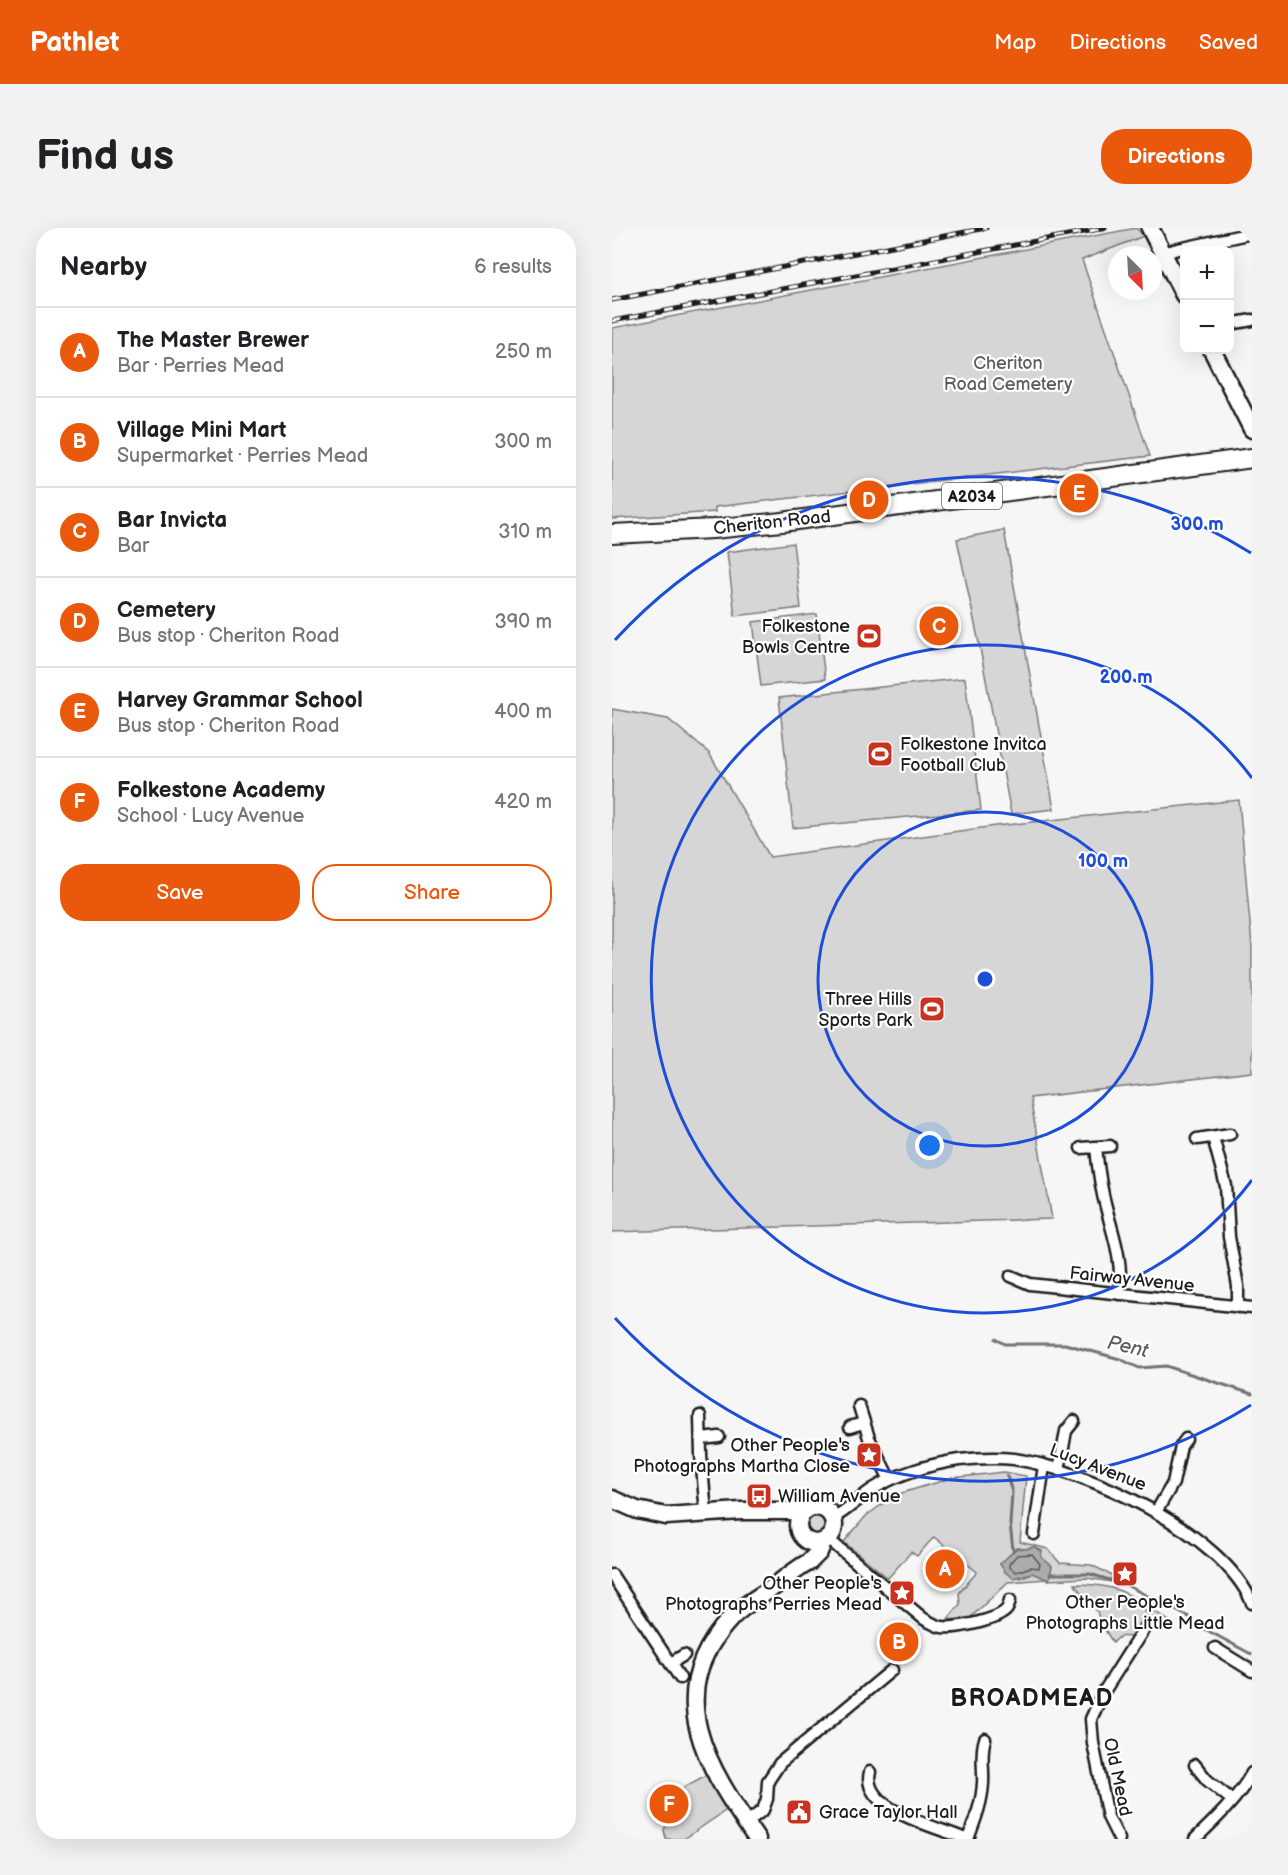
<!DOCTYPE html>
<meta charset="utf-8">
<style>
:root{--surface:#fff;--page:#f2f2f2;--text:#202124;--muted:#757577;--line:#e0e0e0;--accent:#ea580c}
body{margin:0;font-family:"Balsamiq Sans",sans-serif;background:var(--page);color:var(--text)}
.controls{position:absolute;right:18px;top:18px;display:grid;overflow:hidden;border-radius:12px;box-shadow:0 6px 24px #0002}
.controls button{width:54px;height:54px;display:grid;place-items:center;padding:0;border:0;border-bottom:2px solid var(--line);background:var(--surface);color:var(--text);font:30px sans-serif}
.compass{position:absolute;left:496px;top:18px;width:54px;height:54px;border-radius:50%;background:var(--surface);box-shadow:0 6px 24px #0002;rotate:156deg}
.you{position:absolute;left:318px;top:918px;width:21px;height:21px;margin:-15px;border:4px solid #fff;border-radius:50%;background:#1a73e8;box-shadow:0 0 0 9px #1a73e833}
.badge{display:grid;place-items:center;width:39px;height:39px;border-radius:50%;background:var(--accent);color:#fff;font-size:20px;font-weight:700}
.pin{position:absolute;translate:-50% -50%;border:3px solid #fff;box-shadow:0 2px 6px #0006}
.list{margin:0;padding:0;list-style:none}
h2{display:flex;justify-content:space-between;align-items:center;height:78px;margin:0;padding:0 24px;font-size:26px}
h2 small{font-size:20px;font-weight:400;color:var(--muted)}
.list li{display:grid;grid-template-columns:39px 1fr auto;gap:18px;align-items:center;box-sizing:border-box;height:90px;padding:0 24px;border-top:2px solid var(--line)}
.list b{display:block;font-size:22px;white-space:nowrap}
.list p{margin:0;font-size:20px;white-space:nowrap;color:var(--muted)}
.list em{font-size:20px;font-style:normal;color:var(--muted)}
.actions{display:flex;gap:12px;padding:18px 24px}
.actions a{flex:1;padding:14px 0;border:2px solid var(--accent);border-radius:24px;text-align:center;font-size:21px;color:var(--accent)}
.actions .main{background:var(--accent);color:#fff}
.map{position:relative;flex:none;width:640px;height:1611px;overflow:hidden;border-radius:24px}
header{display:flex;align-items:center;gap:36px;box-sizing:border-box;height:84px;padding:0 30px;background:var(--accent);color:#fff}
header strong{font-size:28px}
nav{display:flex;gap:33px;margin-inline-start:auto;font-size:21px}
.intro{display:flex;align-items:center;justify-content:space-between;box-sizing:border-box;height:144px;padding:0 36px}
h1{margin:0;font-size:42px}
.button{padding:15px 27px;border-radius:24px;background:var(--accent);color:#fff;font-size:21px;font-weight:700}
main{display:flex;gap:36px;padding:0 36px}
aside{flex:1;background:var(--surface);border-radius:24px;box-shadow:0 6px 24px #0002}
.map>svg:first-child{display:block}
.green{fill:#d6d6d6;stroke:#797979;stroke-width:1.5}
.water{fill:#acacac;stroke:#727272;stroke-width:1.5}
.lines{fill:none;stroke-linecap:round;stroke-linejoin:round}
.shore{stroke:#565656;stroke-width:1.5}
.stream{stroke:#727272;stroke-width:3}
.street-casing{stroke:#1c1c1c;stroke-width:15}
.secondary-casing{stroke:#1c1c1c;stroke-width:21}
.primary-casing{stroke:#1c1c1c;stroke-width:22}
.street{stroke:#fff;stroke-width:10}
.secondary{stroke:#fff;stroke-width:16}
.primary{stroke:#fff;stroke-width:18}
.rail-casing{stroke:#1c1c1c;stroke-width:5}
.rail{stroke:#fff;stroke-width:3;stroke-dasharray:9;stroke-linecap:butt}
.ring{fill:none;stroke:#1d4ed8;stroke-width:3}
.labels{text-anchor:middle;stroke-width:4.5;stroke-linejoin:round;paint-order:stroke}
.shield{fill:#fff;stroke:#606060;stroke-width:1.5}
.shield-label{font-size:16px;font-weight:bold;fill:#1c1c1c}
.park-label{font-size:18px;fill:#5d5d5d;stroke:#fff}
.street-label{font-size:18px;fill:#1c1c1c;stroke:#fff}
.poi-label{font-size:18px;fill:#1c1c1c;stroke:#fff;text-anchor:end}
.water-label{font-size:20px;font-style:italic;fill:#5d5d5d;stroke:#fff}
.district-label{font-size:24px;font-weight:bold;letter-spacing:1.5px;fill:#1c1c1c;stroke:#fff}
.centre{fill:#1d4ed8;stroke:#fff;stroke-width:3}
.ring-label{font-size:18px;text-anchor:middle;font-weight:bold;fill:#1d4ed8;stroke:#fff;stroke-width:4.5;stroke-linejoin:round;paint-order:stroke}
</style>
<header>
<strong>Pathlet</strong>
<nav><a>Map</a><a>Directions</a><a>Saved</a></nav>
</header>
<div class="intro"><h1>Find us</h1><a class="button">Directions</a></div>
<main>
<aside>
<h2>Nearby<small>6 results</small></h2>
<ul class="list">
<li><span class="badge">A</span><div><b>The Master Brewer</b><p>Bar · Perries Mead</p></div><em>250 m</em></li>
<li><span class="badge">B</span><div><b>Village Mini Mart</b><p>Supermarket · Perries Mead</p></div><em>300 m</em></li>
<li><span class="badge">C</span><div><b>Bar Invicta</b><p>Bar</p></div><em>310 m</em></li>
<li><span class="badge">D</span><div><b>Cemetery</b><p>Bus stop · Cheriton Road</p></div><em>390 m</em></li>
<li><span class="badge">E</span><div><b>Harvey Grammar School</b><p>Bus stop · Cheriton Road</p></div><em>400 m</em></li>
<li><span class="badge">F</span><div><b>Folkestone Academy</b><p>School · Lucy Avenue</p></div><em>420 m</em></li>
</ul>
<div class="actions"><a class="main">Save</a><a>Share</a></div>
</aside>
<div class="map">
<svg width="640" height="1611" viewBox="0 0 640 1611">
<rect width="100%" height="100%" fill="#f6f6f6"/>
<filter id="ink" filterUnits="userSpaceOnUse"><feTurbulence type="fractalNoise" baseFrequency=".0167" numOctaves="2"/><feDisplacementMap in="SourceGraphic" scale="12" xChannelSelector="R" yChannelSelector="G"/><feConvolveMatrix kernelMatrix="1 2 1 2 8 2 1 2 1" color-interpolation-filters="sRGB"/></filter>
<g filter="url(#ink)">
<path class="green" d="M 524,0 L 532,8 L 470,32 L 538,228 L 103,279 L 103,284 L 0,291 L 0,100 Z
M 392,302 L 442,581 L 399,586 L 368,420 L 345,311 Z
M 181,315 L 189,380 L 123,388 L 115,324 Z
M 205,386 L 213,451 L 149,458 L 141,394 Z
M 353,450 L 369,582 L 181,600 L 167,470 Z
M 0,481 L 56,491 L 97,525 L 158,629 L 384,598 L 627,572 L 640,718 L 640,844 L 418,870 L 440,991 L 0,1004 Z
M 392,1244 L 414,1248 L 408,1314 L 436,1321 L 448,1335 L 479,1337 L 500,1347 L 499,1354 L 475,1350 L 437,1352 L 440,1338 L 429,1329 L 422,1319 L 413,1321 L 405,1320 L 388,1336 L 408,1350 L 420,1345 L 435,1351 L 396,1354 L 358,1390 L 335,1392 L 348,1376 L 347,1365 L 365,1344 L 322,1309 L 305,1328 L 299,1324 L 276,1350 L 232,1314 L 254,1288 L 283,1267 L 340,1250 Z
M192 1297a12 12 0 1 1 24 0a12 12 0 1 1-24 0Z
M 462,1356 C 491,1356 509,1360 533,1376 L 533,1393 L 519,1409 C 510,1408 508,1407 501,1415 L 488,1394 L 485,1383 Z
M 536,1379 L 557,1393 L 542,1397 L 536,1393 Z
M 96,1546 L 116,1581 L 72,1611 L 54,1611 L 52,1602 L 72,1559 Z"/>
<path class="water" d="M 422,1319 L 430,1323 L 429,1329 L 440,1338 L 437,1352 L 420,1345 L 401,1350 L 393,1344 L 388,1336 L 405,1320 L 413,1321 Z"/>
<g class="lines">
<path class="shore" d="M 420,1326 L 428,1336 L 427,1340 L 419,1339 L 404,1344 L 397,1339 L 397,1336 L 405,1327 Z"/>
<path class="stream" d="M 384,1111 L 393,1116 L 453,1116 L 508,1131 L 527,1140 L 554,1138 L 640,1166
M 395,1248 L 400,1264 L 398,1296 L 401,1322
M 438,1346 L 478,1346 L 514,1357 L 577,1389 L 591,1400 L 639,1426"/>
<g class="street-casing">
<path id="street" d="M 552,26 L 562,22 L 640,5
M 618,96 L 640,92
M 601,909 L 614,958 L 617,1009 L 626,1058 L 626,1079
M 585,911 L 618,906
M 484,919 C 486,941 489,962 495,983 C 503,1013 511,1034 507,1066
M 469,920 L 498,918
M 399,1048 L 418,1056 L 640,1080
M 247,1178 L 257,1210 L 278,1252
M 88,1188 L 89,1227 L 94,1286
M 238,1199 L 251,1195
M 90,1211 L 107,1209
M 447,1242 L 454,1203 L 462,1193
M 544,1284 L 561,1255 L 569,1218 L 574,1211
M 221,1290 C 236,1282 247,1270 261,1261 C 285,1246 319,1236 347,1232 C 365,1230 384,1229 402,1231 C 474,1241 611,1305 640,1375
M 422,1306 L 432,1238
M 216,1311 L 312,1391 C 318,1394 324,1398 330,1399 C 343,1401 387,1392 395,1381 C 397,1378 397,1375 398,1372
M 0,1347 L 68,1450
M 603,1420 L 640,1443
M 59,1435 L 72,1427
M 583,1537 L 595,1552 L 620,1572
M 258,1544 C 248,1583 328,1599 353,1611
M 134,1595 L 151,1582 L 155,1571 L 156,1553 L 168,1535 L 280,1442
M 356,1611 C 363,1592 370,1575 371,1555 C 372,1540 368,1526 373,1511
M 507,1611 L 496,1589 L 481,1515 L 479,1491 L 491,1465 L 533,1399
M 583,1611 C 604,1591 626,1570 640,1545"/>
</g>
<g class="secondary-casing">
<path id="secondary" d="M 538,0 L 572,67
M 600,122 L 640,201
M 0,1271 L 25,1282 L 54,1288 L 129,1283 L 191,1283
M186 1297a18 18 0 1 1 36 0a18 18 0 1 1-36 0Z
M 145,1611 C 96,1539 47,1467 119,1390 C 130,1378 147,1369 160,1360 C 171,1352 186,1340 197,1334 L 207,1324 L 211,1314"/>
</g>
<g class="primary-casing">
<path id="primary" d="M 0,306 L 101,301 L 170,294 L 640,230"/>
</g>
<use href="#street" class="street"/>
<use href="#secondary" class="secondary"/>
<use href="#primary" class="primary"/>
<g class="rail-casing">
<path id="rail" d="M 0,72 L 374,0
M 0,93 L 493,0"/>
</g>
<use href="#rail" class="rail"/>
</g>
</g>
<g class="ring">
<circle cx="373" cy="751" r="167"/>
<path d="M640 952A334 334 0 1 1 640 550"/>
<path d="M639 1177A502 502 0 0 1 3 1090M3 412A502 502 0 0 1 639 325"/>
</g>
<defs>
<g id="stadium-square" transform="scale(1.35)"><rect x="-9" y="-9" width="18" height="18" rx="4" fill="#c8321e" stroke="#fff"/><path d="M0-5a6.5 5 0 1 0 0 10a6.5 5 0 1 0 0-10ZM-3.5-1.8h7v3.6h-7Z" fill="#fff"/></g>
<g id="sight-square" transform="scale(1.35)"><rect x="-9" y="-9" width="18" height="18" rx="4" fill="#c8321e" stroke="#fff"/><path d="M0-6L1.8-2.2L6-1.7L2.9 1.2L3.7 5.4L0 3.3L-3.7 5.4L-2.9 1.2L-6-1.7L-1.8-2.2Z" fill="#fff"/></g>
<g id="bus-square" transform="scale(1.35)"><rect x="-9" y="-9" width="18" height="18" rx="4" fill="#c8321e" stroke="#fff"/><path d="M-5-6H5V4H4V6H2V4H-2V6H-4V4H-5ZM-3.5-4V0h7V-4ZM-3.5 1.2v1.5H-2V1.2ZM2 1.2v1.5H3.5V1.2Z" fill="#fff"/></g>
<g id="civic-square" transform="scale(1.35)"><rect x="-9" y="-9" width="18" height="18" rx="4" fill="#c8321e" stroke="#fff"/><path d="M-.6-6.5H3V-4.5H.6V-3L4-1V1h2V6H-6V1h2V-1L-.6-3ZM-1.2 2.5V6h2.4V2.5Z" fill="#fff"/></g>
</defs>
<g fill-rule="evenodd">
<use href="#stadium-square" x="257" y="408"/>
<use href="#stadium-square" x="268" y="526"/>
<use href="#stadium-square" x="320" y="781"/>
<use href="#sight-square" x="257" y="1227"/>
<use href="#bus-square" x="147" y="1268"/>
<use href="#sight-square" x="513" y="1346"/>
<use href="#sight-square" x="290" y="1365"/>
<use href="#civic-square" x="187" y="1584"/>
</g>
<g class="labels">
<rect class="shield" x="330" y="255" width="60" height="26" rx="4.5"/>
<g class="shield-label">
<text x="360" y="274">A2034</text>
</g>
<g class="park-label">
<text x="396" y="141">Cheriton<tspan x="396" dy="21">Road Cemetery</tspan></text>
</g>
<g class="street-label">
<text transform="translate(160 294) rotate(-6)" y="6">Cheriton Road</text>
<text transform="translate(520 1051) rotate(6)" y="6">Fairway Avenue</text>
<text transform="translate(486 1239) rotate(21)" y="6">Lucy Avenue</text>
<text transform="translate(506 1549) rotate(78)" y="6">Old Mead</text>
</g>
<g class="poi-label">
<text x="238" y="404">Folkestone<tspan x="238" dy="21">Bowls Centre</tspan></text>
<text x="288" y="522" text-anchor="start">Folkestone Invitca<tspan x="288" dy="21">Football Club</tspan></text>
<text x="300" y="777">Three Hills<tspan x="300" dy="21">Sports Park</tspan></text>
<text x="238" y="1223">Other People's<tspan x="238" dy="21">Photographs Martha Close</tspan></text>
<text x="166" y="1274" text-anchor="start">William Avenue</text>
<text x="270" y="1361">Other People's<tspan x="270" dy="21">Photographs Perries Mead</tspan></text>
<text x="513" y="1380" text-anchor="middle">Other People's<tspan x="513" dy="21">Photographs Little Mead</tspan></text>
<text x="207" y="1590" text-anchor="start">Grace Taylor Hall</text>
</g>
<g class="water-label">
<text transform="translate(516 1118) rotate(13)" y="7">Pent</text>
</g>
<g class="district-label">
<text x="420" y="1478">BROADMEAD</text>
</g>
</g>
<circle cx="373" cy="751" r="9" class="centre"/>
<g class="ring-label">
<text x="585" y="302">300 m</text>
<text x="514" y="455">200 m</text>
<text x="491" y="639">100 m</text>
</g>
</svg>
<div class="controls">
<button>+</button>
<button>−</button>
</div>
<svg class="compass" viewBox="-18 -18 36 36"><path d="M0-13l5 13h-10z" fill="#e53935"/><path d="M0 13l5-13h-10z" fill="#757577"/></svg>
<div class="you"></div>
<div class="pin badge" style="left:333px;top:1341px">A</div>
<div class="pin badge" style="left:287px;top:1414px">B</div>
<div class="pin badge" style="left:327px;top:398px">C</div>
<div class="pin badge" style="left:257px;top:272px">D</div>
<div class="pin badge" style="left:467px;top:265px">E</div>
<div class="pin badge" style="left:57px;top:1576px">F</div>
</div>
</main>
